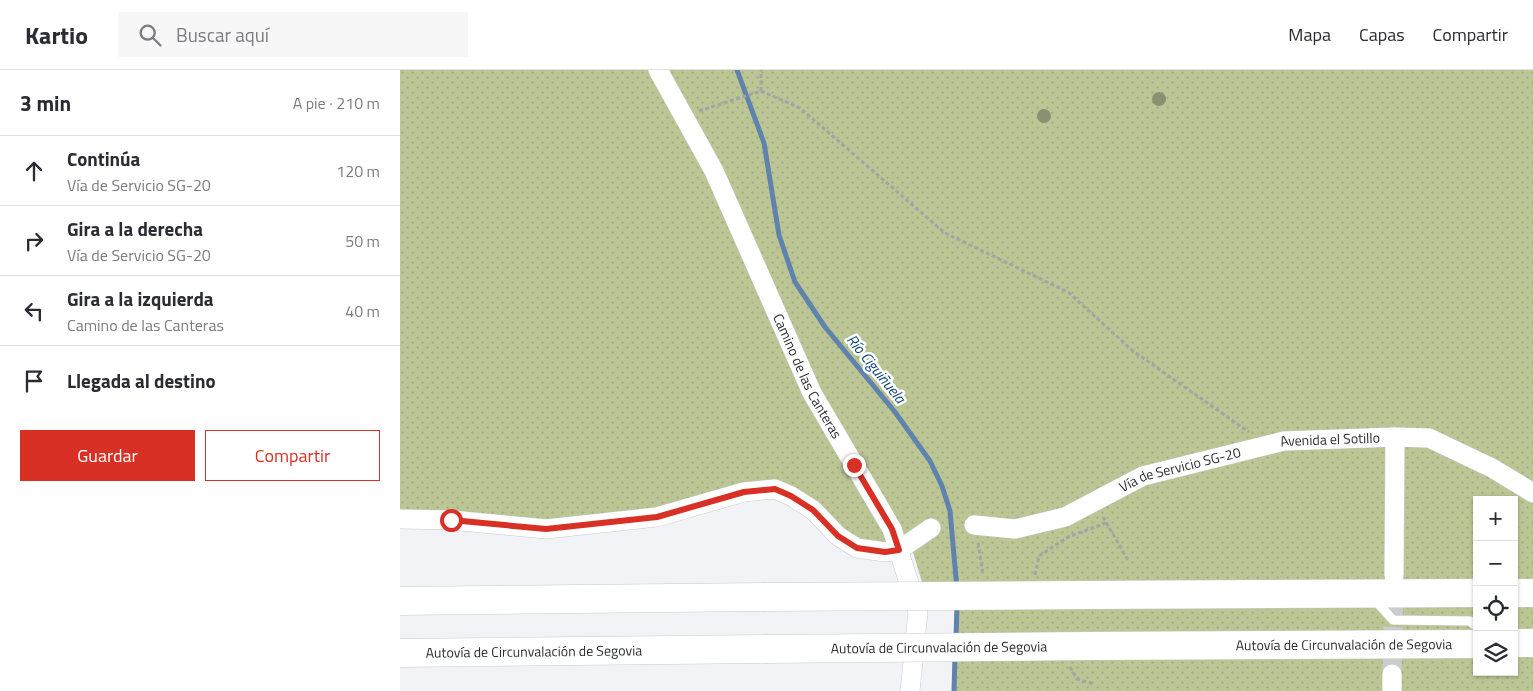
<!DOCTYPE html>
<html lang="es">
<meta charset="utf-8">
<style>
:root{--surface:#fff;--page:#f7f7f7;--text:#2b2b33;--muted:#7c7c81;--line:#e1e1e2;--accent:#d93025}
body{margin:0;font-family:"Titillium Web",sans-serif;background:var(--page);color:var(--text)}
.controls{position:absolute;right:15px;bottom:15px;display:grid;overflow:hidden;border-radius:0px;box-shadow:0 1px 4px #0004}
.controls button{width:45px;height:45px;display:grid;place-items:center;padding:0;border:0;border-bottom:1px solid var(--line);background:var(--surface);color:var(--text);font:25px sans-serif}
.stop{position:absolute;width:15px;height:15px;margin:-11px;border:4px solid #d93025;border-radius:50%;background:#fff}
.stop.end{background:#d93025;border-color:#fff;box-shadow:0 1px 5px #0008}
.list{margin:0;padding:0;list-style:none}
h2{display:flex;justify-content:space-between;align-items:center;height:65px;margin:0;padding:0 20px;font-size:21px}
h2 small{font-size:16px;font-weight:400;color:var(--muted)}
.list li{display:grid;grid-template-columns:32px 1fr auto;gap:15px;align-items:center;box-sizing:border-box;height:70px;padding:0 20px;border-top:1px solid var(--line)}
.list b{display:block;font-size:19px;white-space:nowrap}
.list p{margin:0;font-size:16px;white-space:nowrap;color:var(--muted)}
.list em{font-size:16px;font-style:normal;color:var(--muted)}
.actions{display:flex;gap:10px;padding:15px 20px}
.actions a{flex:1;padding:11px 0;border:1px solid var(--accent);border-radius:0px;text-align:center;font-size:18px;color:var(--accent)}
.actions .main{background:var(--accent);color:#fff}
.icon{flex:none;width:28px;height:28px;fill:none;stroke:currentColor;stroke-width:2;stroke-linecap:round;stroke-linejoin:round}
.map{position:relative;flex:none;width:1133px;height:621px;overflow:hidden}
header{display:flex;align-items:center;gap:30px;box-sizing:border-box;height:70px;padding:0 25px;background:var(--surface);border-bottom:1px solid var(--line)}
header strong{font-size:24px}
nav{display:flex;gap:28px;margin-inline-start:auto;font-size:18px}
.search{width:350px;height:45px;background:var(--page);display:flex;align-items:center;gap:12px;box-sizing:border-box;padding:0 18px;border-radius:0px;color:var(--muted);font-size:19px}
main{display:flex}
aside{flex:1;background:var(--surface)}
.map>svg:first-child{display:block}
.grass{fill:url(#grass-dots);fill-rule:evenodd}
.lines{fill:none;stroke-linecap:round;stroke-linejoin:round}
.stream{stroke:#5f83ac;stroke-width:5}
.minor-tunnel{stroke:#caccce;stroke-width:19;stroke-dasharray:19 9;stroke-linecap:butt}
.service-casing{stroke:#c9cbce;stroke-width:10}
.minor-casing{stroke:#c9cbce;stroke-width:20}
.motorway-casing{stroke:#c9cbce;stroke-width:29}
.path{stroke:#a3a4a6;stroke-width:3;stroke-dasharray:4 2.5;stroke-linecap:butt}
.service{stroke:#fff;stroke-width:9}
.minor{stroke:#fff;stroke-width:19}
.motorway{stroke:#fff;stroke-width:28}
.motorway-bridge-casing{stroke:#c9cbce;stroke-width:29;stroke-linecap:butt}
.motorway-bridge{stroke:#fff;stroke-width:28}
.tree{fill:#8b9070}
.route{stroke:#d93025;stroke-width:6}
.labels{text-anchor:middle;stroke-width:5;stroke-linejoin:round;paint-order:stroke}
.street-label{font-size:14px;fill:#2e2f30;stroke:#fff}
.water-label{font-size:15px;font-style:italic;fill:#11477b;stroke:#fff}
</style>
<header>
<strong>Kartio</strong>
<div class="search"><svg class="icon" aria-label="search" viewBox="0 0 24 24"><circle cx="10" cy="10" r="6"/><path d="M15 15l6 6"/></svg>Buscar aquí</div>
<nav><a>Mapa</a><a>Capas</a><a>Compartir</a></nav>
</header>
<main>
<aside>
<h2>3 min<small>A pie · 210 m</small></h2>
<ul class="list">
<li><svg class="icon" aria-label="ahead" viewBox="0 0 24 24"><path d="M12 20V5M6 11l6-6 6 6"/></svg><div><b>Continúa</b><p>Vía de Servicio SG-20</p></div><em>120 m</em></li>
<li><svg class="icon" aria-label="right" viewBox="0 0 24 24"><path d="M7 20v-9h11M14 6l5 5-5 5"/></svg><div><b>Gira a la derecha</b><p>Vía de Servicio SG-20</p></div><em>50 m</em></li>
<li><svg class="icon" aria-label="left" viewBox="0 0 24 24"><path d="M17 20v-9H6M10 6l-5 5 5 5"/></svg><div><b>Gira a la izquierda</b><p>Camino de las Canteras</p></div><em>40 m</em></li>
<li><svg class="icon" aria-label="arrive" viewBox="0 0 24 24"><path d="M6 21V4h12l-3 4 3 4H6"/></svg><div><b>Llegada al destino</b></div></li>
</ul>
<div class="actions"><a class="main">Guardar</a><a>Compartir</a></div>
</aside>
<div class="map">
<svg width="1133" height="621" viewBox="0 0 1133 621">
<defs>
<pattern id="grass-dots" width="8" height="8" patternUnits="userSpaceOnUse" patternTransform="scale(1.25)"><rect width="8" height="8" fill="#bcc695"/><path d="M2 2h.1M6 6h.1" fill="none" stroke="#a2aa81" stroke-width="1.8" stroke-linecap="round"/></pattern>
</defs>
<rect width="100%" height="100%" fill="#f1f3f6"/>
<path class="grass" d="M 0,0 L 1133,0 L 1133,621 L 554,621 L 558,512 L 522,512 L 510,472 L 474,482 L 375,419 L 146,459 L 0,449 ZM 1077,430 L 1114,430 L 1114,602 L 1077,602 Z"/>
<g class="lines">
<path class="stream" d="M 337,0 L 364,73 L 379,165 L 395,212 L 425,257 L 495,342 L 530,391 L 542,416 L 550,441 L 557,519
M 556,569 L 557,535
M 554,621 L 555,585"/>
<path class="minor-tunnel" d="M 992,604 L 994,513"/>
<g class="service-casing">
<path id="service" d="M 974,529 L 993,550 L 1070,551 L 1077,557"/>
</g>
<g class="minor-casing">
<g id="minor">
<path id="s1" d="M 258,0 L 314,101 L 412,323 L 492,459 L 518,542 L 510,621"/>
<path d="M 0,449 L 51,450 L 146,459 L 257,447 L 344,422 L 375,419 L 391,426 L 413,440 L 438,466 L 457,478 L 485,482 L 499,480 L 531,458"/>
<path id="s2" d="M 574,455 L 615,459 L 665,447 L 743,406 L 884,371 L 995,367 L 1029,368 L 1092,398 L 1133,423"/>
<path d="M 994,505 L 995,367"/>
<path d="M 992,604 L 992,621"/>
</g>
</g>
<g class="motorway-casing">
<g id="motorway">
<path d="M 1114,523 L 1133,523"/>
<path d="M 685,525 L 1077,523"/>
<path d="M 0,531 L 363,527"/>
<path d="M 1114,573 L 1133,573"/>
<path id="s3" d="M 686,576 L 1077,574"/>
<path id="s4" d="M 0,583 L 365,579"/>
</g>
</g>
<path class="path" d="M 361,21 L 400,38 L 545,163 L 668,222 L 733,281 L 849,362
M 361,21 L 361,0
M 299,41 L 361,21
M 703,447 L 728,490
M 578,473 L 583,504
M 635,505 L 639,486 L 668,467 L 706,453
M 670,597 L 677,609 L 694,614"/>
<use href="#service" class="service"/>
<use href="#minor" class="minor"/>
<use href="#motorway" class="motorway"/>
<g class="motorway-bridge-casing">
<g id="motorway-bridge">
<path d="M 363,527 L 685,525"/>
<path id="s5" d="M 365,579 L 686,576"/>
</g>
</g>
<use href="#motorway-bridge" class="motorway-bridge"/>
</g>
<g class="tree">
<circle cx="759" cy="29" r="7"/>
<circle cx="644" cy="46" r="7"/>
</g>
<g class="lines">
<path class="route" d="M 51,450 L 146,459 L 257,447 L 344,422 L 375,419 L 391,426 L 413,440 L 438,466 L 457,478 L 485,482 L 499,480 L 492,459 L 454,395"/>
</g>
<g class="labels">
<g class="street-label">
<text dy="5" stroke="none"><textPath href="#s1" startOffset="341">Camino de las Canteras</textPath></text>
<text dy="5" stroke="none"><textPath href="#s2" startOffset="372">Avenida el Sotillo</textPath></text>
<text dy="5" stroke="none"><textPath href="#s2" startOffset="218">Vía de Servicio SG-20</textPath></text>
<text dy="5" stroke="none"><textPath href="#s3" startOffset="258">Autovía de Circunvalación de Segovia</textPath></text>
<text dy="5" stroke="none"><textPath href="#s5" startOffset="174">Autovía de Circunvalación de Segovia</textPath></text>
<text dy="5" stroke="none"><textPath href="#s4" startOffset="134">Autovía de Circunvalación de Segovia</textPath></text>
</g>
<g class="water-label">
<text transform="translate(476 299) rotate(51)" y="5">Río Ciguiñuela</text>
</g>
</g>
</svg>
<div class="controls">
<button>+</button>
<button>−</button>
<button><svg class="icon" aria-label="locate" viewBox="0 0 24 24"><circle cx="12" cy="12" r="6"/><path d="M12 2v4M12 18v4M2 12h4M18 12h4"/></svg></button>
<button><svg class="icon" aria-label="layers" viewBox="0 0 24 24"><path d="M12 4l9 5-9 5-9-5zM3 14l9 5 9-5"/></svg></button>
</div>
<div class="stop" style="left:51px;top:450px"></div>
<div class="stop end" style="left:454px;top:395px"></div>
</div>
</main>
